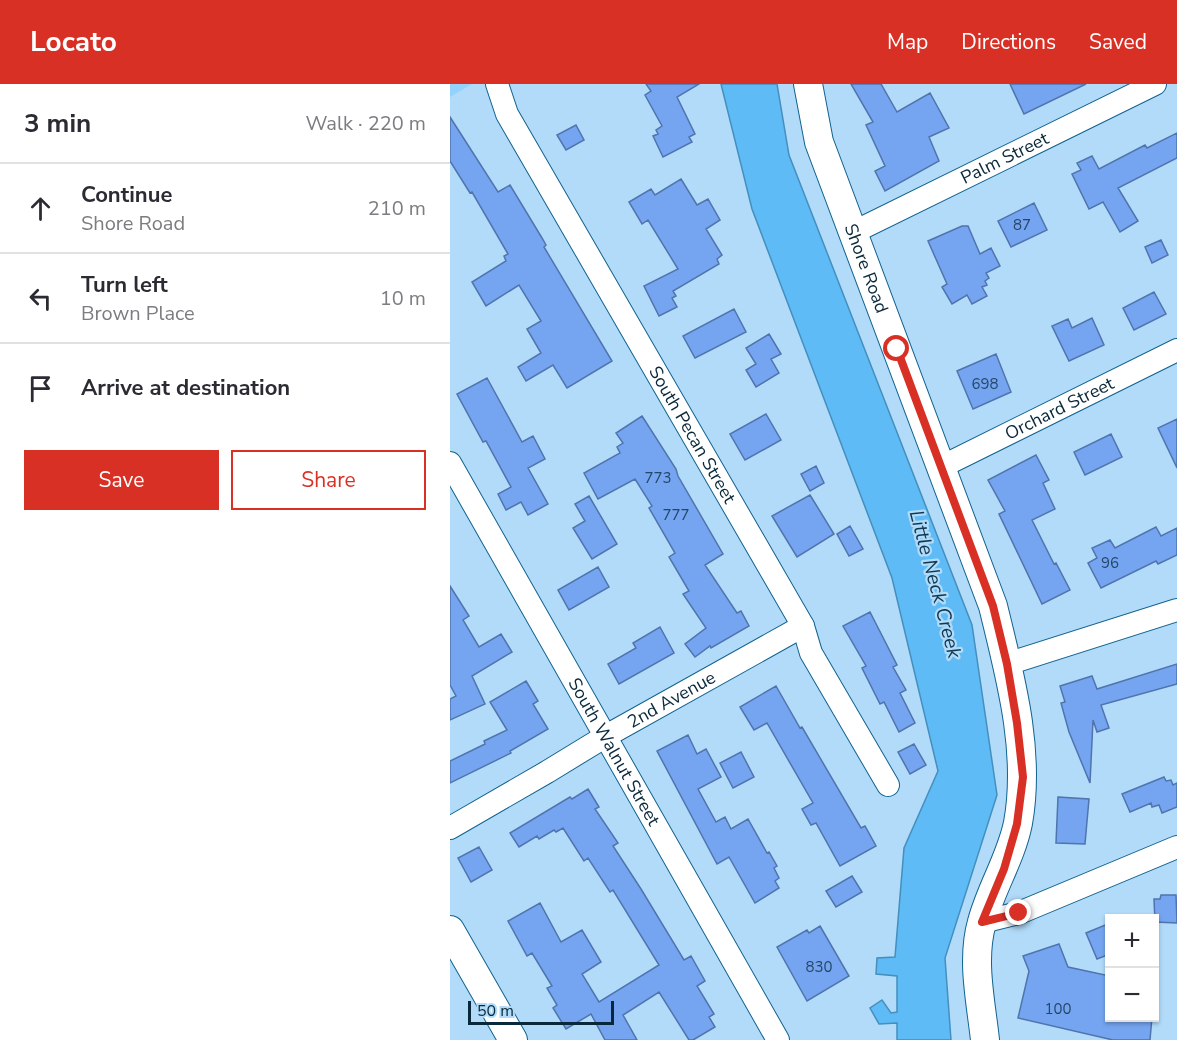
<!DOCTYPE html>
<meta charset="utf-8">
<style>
:root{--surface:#fff;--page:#f7f7f7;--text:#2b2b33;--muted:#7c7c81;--line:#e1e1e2;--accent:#d93025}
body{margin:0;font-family:"Nunito Sans",sans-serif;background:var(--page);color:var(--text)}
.controls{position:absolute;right:18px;bottom:18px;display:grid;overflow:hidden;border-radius:0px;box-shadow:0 2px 4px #0004}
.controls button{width:54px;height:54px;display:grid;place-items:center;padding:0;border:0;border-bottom:2px solid var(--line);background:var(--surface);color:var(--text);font:30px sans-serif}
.scale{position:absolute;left:18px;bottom:15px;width:146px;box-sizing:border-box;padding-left:6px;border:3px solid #09283b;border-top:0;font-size:16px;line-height:21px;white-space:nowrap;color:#09283b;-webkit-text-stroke:4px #b1dbf9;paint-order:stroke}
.stop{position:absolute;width:18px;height:18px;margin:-14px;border:4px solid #d93025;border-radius:50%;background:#fff}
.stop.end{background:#d93025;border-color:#fff;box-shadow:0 2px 6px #0008}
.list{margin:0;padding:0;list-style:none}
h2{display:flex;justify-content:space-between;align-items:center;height:78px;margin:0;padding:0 24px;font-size:26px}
h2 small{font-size:20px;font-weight:400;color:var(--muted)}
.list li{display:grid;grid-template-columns:39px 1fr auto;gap:18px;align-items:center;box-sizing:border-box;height:90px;padding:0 24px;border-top:2px solid var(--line)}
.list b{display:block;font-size:22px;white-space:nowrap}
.list p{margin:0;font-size:20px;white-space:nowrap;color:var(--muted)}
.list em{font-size:20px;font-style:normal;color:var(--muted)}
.actions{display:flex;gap:12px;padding:18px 24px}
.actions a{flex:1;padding:14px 0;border:2px solid var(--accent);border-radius:0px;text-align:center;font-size:21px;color:var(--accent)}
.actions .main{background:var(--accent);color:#fff}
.icon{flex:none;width:33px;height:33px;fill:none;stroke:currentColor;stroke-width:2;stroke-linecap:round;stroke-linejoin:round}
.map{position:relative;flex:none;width:727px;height:956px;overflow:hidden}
header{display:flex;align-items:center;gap:36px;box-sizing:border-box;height:84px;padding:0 30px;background:var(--accent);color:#fff}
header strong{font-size:28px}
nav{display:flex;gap:33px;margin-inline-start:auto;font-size:21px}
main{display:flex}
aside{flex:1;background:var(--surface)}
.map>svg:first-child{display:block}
.built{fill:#93d2fd}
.water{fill:#5ebbf6;stroke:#448fbe;stroke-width:1.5}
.building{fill:#75a5f0;stroke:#4f74ae;stroke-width:1.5}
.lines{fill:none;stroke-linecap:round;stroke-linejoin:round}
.minor-casing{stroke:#12638f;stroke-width:24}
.tertiary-casing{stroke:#12638f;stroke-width:30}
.minor{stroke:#fff;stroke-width:22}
.tertiary{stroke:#fff;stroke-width:28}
.route{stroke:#d93025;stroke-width:8}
.labels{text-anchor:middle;stroke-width:4.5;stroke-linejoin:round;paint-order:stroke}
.number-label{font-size:15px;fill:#244768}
.street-label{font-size:18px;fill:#09283b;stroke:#b1dbf9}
.water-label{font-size:20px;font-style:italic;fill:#103850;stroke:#b1dbf9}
</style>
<header>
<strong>Locato</strong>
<nav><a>Map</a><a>Directions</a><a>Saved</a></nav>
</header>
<main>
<aside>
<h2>3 min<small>Walk · 220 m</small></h2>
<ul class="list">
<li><svg class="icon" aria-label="ahead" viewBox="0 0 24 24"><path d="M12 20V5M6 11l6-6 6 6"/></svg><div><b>Continue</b><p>Shore Road</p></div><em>210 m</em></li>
<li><svg class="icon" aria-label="left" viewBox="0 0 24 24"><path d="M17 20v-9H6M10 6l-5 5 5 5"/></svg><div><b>Turn left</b><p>Brown Place</p></div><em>10 m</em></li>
<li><svg class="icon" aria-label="arrive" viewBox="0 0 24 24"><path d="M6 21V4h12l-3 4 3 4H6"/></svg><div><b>Arrive at destination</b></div></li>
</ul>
<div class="actions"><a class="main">Save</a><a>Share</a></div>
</aside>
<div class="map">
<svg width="727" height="956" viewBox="0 0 727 956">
<rect width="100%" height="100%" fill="#b1dbf9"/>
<path class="built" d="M 0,0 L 22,0 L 0,13 Z"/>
<path class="water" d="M 271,0 L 327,0 L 339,71 L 522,541 L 547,711 L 495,874 L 501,956 L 447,956 L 447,939 L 429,940 L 420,924 L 432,916 L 441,929 L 447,928 L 447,892 L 426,890 L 427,874 L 445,873 L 454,764 L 488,687 L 442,494 L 302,125 Z"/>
<path class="building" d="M 196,0 L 249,0 L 227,13 L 245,50 L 239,53 L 242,58 L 213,73 L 203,52 L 208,50 L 206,46 L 212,42 L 195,11 L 201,7 Z
M 401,0 L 431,0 L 447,28 L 480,9 L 499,44 L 479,53 L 489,77 L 435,107 L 425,87 L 435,82 L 416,41 L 423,38 Z
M 560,0 L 636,0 L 574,30 Z
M 0,33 L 48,108 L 60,101 L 92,154 L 96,161 L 94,163 L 162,277 L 117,304 L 103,281 L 76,297 L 68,283 L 91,269 L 77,245 L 91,237 L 69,201 L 36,222 L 22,198 L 56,177 L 54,172 L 58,170 L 22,108 L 20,109 L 0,77 Z
M 126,41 L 134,56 L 116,66 L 107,51 Z
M 727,49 L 727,74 L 668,104 L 688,137 L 670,148 L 653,118 L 639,125 L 622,90 L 631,86 L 627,79 L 642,72 L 649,85 L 695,61 L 697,64 Z
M 231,95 L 247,121 L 258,115 L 270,136 L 256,145 L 272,171 L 267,175 L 269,180 L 223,207 L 226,212 L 222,214 L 227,223 L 209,232 L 194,202 L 228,185 L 198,136 L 192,140 L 179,118 L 201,105 L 205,111 Z
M 584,119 L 597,146 L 561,163 L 548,137 Z
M 512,142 L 518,142 L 530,170 L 541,164 L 550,182 L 536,189 L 539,194 L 535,197 L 537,201 L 532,203 L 537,212 L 522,220 L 517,211 L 502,220 L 492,203 L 497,200 L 478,157 Z
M 711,156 L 718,171 L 702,179 L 695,163 Z
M 704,208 L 716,230 L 684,246 L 673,224 Z
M 284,225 L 296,248 L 245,274 L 233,252 Z
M 642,234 L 654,261 L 619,277 L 602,242 L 618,235 L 622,244 Z
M 319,250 L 331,270 L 321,275 L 329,289 L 306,303 L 296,286 L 306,280 L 296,264 Z
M 546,270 L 561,308 L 523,325 L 507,287 Z
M 37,294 L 72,358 L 83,352 L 95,375 L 78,384 L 98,420 L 78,431 L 71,418 L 56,426 L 48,410 L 61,403 L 36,357 L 33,358 L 7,310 Z
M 316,330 L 331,356 L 295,376 L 280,350 Z
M 192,332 L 226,385 L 228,392 L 273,470 L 255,481 L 287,529 L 291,527 L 299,542 L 261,564 L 260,562 L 245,573 L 235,560 L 256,544 L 233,510 L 239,507 L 219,473 L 225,469 L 199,424 L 202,422 L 185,395 L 148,415 L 134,389 L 170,369 L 167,363 L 173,359 L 166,349 Z
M 727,335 L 727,384 L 708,344 Z
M 661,350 L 672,373 L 635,391 L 624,368 Z
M 586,371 L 599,396 L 593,399 L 605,425 L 582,436 L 604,480 L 606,479 L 620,506 L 592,520 L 549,430 L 555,427 L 538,396 Z
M 366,382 L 374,399 L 360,407 L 351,390 Z
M 360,411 L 384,450 L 347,473 L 322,432 Z
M 139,412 L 167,460 L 142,475 L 123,444 L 135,437 L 125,420 Z
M 400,442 L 413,465 L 399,472 L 387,450 Z
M 706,443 L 711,452 L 727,444 L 727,471 L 708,480 L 706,477 L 651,504 L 638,479 L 647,474 L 642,464 L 660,456 L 665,464 Z
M 148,483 L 159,503 L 119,526 L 108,506 Z
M 0,502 L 19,532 L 13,536 L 29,563 L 51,550 L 62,568 L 22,592 L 35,620 L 0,636 L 0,615 L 6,612 L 0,601 Z
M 420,528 L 447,581 L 443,583 L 456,606 L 450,609 L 465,639 L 449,648 L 434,618 L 430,620 L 412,584 L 416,582 L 393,542 Z
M 210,543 L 224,569 L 169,600 L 158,580 L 186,564 L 183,559 Z
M 727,580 L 727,600 L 651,621 L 659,644 L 647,648 L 643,636 L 640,699 L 619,648 L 611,619 L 615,618 L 610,602 L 642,592 L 647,605 Z
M 76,597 L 88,617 L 83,620 L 98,645 L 60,667 L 61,669 L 0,699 L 0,677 L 35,660 L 34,657 L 57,646 L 40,618 Z
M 326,602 L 350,644 L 352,643 L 411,744 L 415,742 L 426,762 L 390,782 L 366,739 L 361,741 L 352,725 L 363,719 L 317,639 L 304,646 L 290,623 Z
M 238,651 L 247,670 L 256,665 L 271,693 L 248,705 L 266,738 L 275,733 L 281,745 L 298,735 L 317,769 L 319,768 L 327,782 L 324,784 L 329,794 L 325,797 L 329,804 L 305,819 L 279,773 L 267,780 L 207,667 Z
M 464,660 L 476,681 L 460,690 L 448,668 Z
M 291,668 L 304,693 L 283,704 L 270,679 Z
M 714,693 L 716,697 L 721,696 L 723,701 L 727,699 L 727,723 L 712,729 L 709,721 L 702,723 L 701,719 L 680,728 L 672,710 Z
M 138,705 L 149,723 L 145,725 L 168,759 L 163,762 L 191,805 L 234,876 L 241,872 L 255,897 L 247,902 L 264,930 L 259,933 L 265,943 L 243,956 L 239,956 L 209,908 L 173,931 L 187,956 L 155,956 L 141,930 L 116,945 L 103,924 L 107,921 L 97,904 L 102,902 L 82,869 L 77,872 L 58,837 L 90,819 L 111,858 L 132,846 L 151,878 L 132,890 L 149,918 L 209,881 L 163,806 L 160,808 L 138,774 L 134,777 L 113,744 L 106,748 L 104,746 L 89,755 L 87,752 L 69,763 L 60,749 L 120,713 L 122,715 Z
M 608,713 L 639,715 L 635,760 L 606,759 Z
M 29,763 L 42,786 L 21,798 L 8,774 Z
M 402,792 L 412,808 L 386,823 L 376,807 Z
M 711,811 L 726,811 L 727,839 L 705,838 L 704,815 L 710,815 Z
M 660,839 L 660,870 L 647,875 L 636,849 Z
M 370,842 L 399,892 L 357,917 L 327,863 L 357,846 L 359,849 Z
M 609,860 L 618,883 L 660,892 L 660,933 L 702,933 L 700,956 L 663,956 L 568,934 L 579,887 L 573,872 Z"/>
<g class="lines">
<g class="minor-casing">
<g id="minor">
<path id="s1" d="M 47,0 L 57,30 L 353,542 L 361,569 L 438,701"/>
<path id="s2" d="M 402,149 L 705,0"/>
<path id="s3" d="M 0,379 L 328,956"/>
<path id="s4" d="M 491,383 L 727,266"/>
<path d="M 557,580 L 727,526"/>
<path id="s5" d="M 0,744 L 97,688 L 156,652 L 353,542"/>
<path d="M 532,838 L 569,829 L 727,763"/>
</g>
</g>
<g class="tertiary-casing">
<g id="tertiary">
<path id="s6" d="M 358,0 L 369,58 L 543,522 C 560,592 581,667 568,739 C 561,774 541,804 532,838 C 521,876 531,918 535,956"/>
<path d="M 0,846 L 63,956"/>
</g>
</g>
<use href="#minor" class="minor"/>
<use href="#tertiary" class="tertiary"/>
</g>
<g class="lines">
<path class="route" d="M 447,265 L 543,522 L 557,580 L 567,639 L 573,693 L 567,740 L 554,785 L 532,838 L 569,829"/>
</g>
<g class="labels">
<g class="number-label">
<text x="572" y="146">87</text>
<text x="535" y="305">698</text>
<text x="208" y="399">773</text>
<text x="226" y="436">777</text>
<text x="660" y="484">96</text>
<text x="369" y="888">830</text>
<text x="608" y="930">100</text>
</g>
<g class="street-label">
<text dy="6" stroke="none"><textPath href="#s2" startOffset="170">Palm Street</textPath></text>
<text dy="6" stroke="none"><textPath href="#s6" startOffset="194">Shore Road</textPath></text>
<text dy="6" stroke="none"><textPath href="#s4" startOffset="132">Orchard Street</textPath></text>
<text dy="6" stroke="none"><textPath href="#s1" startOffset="402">South Pecan Street</textPath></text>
<text dy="6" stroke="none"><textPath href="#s5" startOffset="256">2nd Avenue</textPath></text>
<text dy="6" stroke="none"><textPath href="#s3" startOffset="332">South Walnut Street</textPath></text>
</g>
<g class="water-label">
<text transform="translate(486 500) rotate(75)" y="7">Little Neck Creek</text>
</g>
</g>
</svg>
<div class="controls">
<button>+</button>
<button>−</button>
</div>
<div class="scale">50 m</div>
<div class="stop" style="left:447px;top:265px"></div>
<div class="stop end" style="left:569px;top:829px"></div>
</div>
</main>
